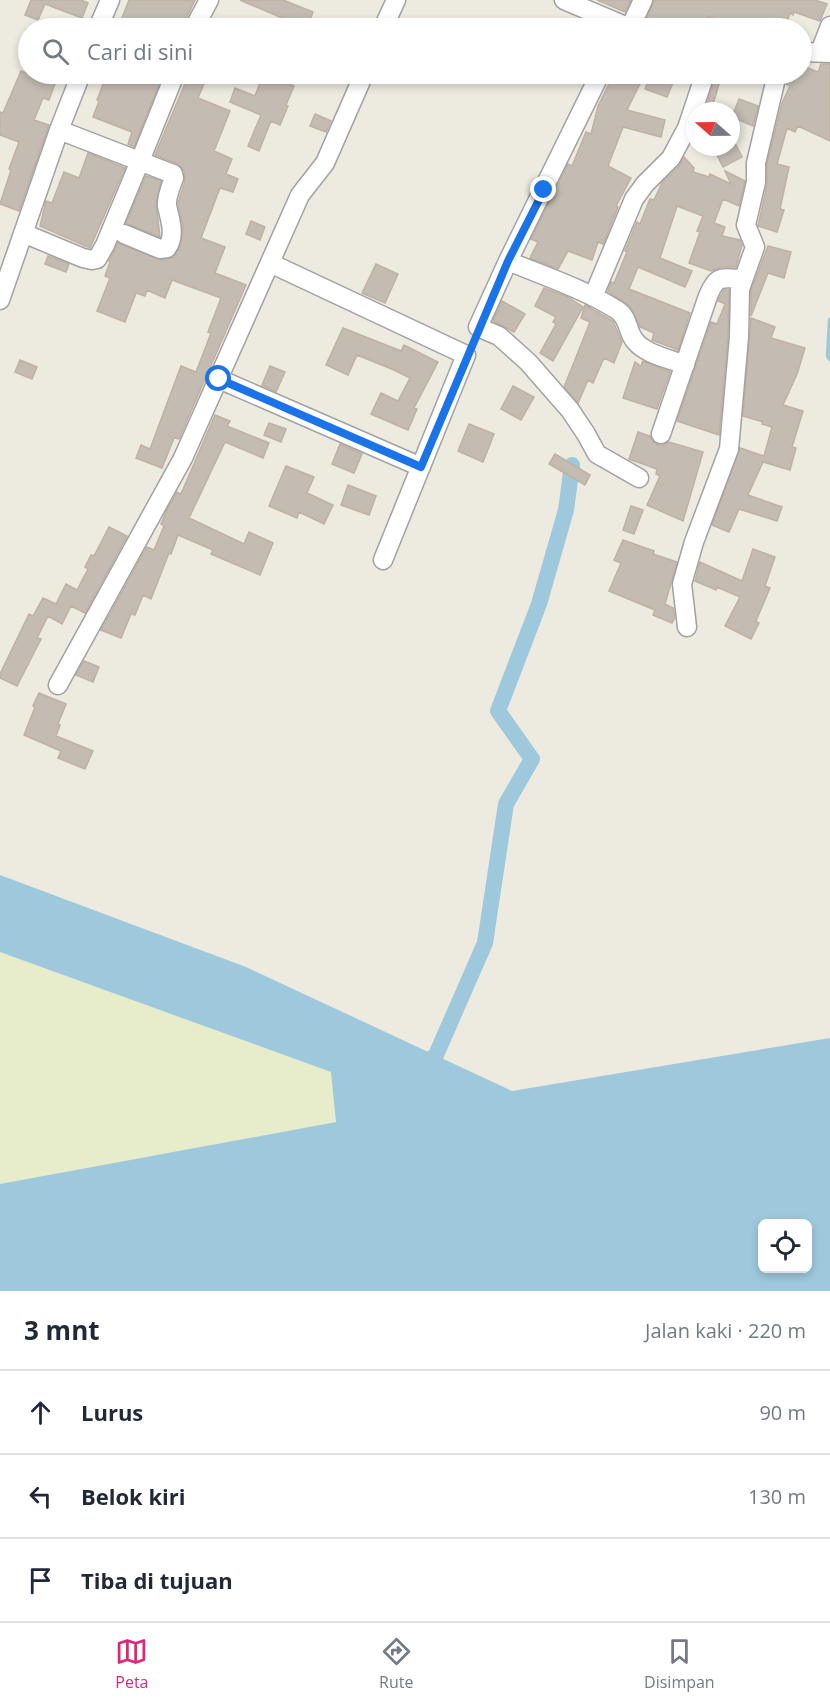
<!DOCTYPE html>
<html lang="id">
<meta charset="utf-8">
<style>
:root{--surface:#fff;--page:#f2f2f3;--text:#1f2937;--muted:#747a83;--line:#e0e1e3;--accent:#db2777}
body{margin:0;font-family:"Open Sans",sans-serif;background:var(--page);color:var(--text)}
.controls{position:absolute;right:18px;bottom:18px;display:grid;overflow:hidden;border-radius:9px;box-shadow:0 3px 9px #0003}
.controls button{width:54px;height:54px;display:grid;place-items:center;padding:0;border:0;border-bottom:2px solid var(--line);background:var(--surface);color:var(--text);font:30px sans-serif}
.compass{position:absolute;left:686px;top:102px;width:54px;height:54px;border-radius:50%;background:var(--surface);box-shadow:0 3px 9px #0003;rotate:290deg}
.stop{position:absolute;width:18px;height:18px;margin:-14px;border:4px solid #1a73e8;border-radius:50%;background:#fff}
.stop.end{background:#1a73e8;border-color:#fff;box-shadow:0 2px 6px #0008}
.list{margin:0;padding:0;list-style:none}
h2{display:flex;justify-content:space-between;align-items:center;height:78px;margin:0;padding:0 24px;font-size:26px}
h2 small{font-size:20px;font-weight:400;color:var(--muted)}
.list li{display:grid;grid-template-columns:39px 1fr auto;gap:18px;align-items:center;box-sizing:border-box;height:84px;padding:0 24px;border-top:2px solid var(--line)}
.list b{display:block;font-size:22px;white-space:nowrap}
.list em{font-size:20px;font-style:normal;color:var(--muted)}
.icon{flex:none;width:33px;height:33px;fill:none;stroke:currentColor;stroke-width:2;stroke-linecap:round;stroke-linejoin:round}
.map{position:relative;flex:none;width:830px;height:1291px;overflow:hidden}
.search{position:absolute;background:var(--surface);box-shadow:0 3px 9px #0003;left:18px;right:18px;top:18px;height:66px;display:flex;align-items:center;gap:15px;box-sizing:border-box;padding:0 21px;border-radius:33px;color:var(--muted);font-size:22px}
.sheet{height:330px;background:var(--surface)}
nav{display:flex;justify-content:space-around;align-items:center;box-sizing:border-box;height:84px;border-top:2px solid var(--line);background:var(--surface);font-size:16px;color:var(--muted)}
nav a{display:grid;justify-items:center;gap:3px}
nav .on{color:var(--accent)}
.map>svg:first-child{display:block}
.farmland{fill:#e7edca}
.water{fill:#9ec9dc;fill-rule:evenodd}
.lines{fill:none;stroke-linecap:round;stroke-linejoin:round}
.stream{stroke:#9ec9dc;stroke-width:4.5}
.canal{stroke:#9ec9dc;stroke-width:16}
.building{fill:#c4bcb3;stroke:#bfb1a2;stroke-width:1.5}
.street-casing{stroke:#a2a2a2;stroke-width:21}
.street{stroke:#fff;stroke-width:18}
.route{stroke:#1a73e8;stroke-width:8}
</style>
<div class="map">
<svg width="830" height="1291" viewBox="0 0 830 1291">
<rect width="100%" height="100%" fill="#edeae0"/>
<path class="farmland" d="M 0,952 L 332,1072 L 336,1122 L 0,1184 Z"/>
<path class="water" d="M 0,875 L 246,967 L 512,1091 L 830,1038 L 830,1291 L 0,1291 L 0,1184 L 336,1122 L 331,1072 L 0,952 ZM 762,1224 L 808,1224 L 808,1268 L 762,1268 Z"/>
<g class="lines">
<path class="stream" d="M 830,320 L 828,356 L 830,359"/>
<path class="canal" d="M 422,1066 L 436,1055 L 485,943 L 506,804 L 532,759 L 498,711 L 539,604 L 566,510 L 572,465"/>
</g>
<path class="building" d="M 31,0 L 81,0 L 88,3 L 82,18 L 45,4 L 38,20 L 25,15 Z
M 129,0 L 195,0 L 184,23 L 173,19 L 169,28 L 118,28 Z
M 240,0 L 283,0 L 313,12 L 307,28 L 291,28 L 294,23 Z
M 597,0 L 631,0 L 625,12 Z
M 654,0 L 815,0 L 827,4 L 820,21 L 794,12 L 793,15 L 790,13 L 785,28 L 739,28 L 708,16 L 703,28 L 693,28 L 673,20 L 669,28 L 661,28 L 645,22 Z
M 821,64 L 830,64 L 830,141 L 798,126 L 795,132 L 787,128 L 777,164 L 789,167 L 780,209 L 784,210 L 777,232 L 758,226 L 767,185 L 767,164 L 782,103 L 790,86 L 786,84 L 788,75 L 801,74 L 801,65 L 818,72 Z
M 21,71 L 55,84 L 49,100 L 43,98 L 34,120 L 49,125 L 19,211 L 0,204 L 11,170 L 9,169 L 19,142 L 0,135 L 0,112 L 3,113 Z
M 107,74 L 163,74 L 134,147 L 128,144 L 132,132 L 93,117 L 99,101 L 97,100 Z
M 189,74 L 208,74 L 198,98 L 230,111 L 214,151 L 232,159 L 226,174 L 238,179 L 233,192 L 220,188 L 201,238 L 225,247 L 215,273 L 246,285 L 179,439 L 174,438 L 162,468 L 136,458 L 141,445 L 150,449 L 181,366 L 196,372 L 211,333 L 208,332 L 221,298 L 172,280 L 165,298 L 147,290 L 145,296 L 136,293 L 125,322 L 97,311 L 110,278 L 105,276 L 110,262 L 109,261 L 118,243 L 161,260 L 174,257 L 180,246 L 183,227 L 178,203 L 185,181 L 184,171 L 178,164 L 155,155 Z
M 614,74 L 645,74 L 627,110 L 665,120 L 661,137 L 623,127 L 608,166 L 631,178 L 616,206 L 618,207 L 603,244 L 598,242 L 592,260 L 568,251 L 558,269 L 530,258 L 538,242 L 531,239 L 568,164 L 572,166 L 586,132 L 591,134 L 598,106 Z
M 651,74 L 658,74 L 674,80 L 667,97 L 645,89 Z
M 716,74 L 722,74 L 711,111 L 705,111 Z
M 263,75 L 294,86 L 286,105 L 288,106 L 280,125 L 271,121 L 259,151 L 248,146 L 261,115 L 230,102 L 235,88 L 255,96 Z
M 739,99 L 758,106 L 753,126 L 732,117 Z
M 315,114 L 331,121 L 326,132 L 310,126 Z
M 734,141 L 742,157 L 723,167 L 717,155 L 720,148 L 731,147 L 731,143 Z
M 88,153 L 125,168 L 90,248 L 40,226 L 46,201 L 52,203 L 64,172 L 79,178 Z
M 684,157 L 694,168 L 693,172 L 709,177 L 710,174 L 731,184 L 725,171 L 745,181 L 739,206 L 723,199 L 714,223 L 725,227 L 722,236 L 740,240 L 742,245 L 736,267 L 722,267 L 711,271 L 689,263 L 700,232 L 697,231 L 703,216 L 677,206 L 660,258 L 692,271 L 685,287 L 638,267 L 629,289 L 690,313 L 678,350 L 652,340 L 654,333 L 640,327 L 630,306 L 608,291 L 611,282 L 614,283 L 627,252 L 625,251 L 637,222 L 640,224 L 650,199 L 654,200 L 662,183 L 679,166 Z
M 146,176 L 161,181 L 156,203 L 160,237 L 126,223 Z
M 251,221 L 265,227 L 260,240 L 246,234 Z
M 768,246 L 791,252 L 784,278 L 768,273 L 751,316 L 751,291 Z
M 48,256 L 69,264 L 66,272 L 45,264 Z
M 376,264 L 398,274 L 385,303 L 362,293 Z
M 544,288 L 568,297 L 583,307 L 553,361 L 540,353 L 556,324 L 553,322 L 556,317 L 535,306 Z
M 724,290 L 729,290 L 728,336 L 719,435 L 677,421 L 711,322 L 717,324 L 725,304 L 718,301 Z
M 502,301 L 525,314 L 514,332 L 493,321 Z
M 585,305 L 613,321 L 622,342 L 614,363 L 604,358 L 593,383 L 588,380 L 578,403 L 564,387 L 590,322 L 581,318 Z
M 751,318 L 775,327 L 771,338 L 805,348 L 797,374 L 783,405 L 803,411 L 792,447 L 796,448 L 790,470 L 763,462 L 748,495 L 782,507 L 777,521 L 739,509 L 729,532 L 712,525 L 740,448 L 764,456 L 772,427 L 762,424 L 763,422 L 743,416 Z
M 343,328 L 401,351 L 404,345 L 438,362 L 414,408 L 417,409 L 408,430 L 371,414 L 381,393 L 398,401 L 410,378 L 394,370 L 357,355 L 348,375 L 326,365 Z
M 20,360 L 37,367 L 32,379 L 15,372 Z
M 643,361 L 670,372 L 657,409 L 623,398 L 635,362 L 641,366 Z
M 270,366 L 285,372 L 276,392 L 262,385 Z
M 513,386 L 534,397 L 521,420 L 501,409 Z
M 215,415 L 230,421 L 227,426 L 269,443 L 263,458 L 225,442 L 189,518 L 244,544 L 249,532 L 273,543 L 260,575 L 211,554 L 213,550 L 178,535 L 171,554 L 169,553 L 151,599 L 143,595 L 135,615 L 131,614 L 121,638 L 101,630 L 147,547 L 154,550 L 164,526 L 161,524 L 166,512 L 177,492 L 181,494 Z
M 269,423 L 286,429 L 281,442 L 264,435 Z
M 469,424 L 494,434 L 483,462 L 458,451 Z
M 638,432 L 650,436 L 653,442 L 658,445 L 664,445 L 669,442 L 703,452 L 683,521 L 647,505 L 660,476 L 656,474 L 657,469 L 629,459 Z
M 340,444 L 362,454 L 354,473 L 332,464 Z
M 555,454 L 590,475 L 585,485 L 549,464 Z
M 286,466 L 314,477 L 307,493 L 333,505 L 324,524 L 299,512 L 297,518 L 269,506 Z
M 348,485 L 376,496 L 369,515 L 341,505 Z
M 631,506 L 643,510 L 634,534 L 623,530 Z
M 109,527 L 127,536 L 85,613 L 71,606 L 62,624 L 48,616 L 37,638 L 41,639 L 17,686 L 0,678 L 0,674 L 29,614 L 33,616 L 43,598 L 56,604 L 66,584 L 77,590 L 88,569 L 85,567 L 91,555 L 94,556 Z
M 623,540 L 654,551 L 653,554 L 677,562 L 665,604 L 673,608 L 675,617 L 672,623 L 653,615 L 655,610 L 609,591 L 621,563 L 614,560 Z
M 753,549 L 775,557 L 765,586 L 770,588 L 756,621 L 759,623 L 751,639 L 725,626 L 740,597 L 717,587 L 716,590 L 695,581 L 700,562 L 742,581 Z
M 84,661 L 99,667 L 93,682 L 76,675 Z
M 39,693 L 66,704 L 58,724 L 60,725 L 56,736 L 93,751 L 85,769 L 58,758 L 61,751 L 24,735 L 35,707 L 33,706 Z"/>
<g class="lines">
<g class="street-casing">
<path id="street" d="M 564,0 L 630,28
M 98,28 L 110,0
M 194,28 L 209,0
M 383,28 L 396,0
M 630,28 L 643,0
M 802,52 L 830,53
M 820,52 L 830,26
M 600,74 L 508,261 L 478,327 L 499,336 L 528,362 L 570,410 L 586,434 L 597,454 L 639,478
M 59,130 L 173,174 L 174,178 C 171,186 166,197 167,206 C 170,220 176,235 167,248 L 160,249 L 124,234
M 23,233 L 83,258 L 92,260 L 97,259 L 105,245 L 140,161 L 175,74
M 508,261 C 544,276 584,289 617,310 C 629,317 627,332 635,341 C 645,354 670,359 685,365
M 270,263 L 466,355 L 383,560
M 593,297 L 634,199 L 645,184 L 671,158 L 687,128 L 705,74
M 0,300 L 59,130 L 81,74
M 219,379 L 421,467
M 661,434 L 708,296 C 717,275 720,278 743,279
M 687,627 L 682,584 L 694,542 L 729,449 L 739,337 L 740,289 L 755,247 L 746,225 L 756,182 L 756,163 L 777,74
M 58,685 L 183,458 L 300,195 L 325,163 L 364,74"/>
</g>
<use href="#street" class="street"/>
</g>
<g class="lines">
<path class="route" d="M 219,379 L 421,467 L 508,261 L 544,190"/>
</g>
</svg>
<div class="controls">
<button><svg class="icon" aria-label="locate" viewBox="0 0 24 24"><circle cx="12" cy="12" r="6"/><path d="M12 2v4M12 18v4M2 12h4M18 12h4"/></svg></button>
</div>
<svg class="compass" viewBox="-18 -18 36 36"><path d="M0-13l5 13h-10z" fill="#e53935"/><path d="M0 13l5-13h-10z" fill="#747a83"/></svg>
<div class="stop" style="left:219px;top:379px"></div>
<div class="stop end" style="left:544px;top:190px"></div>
<div class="search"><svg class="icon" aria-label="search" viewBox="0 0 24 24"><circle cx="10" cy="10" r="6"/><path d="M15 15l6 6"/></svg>Cari di sini</div>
</div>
<section class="sheet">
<h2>3 mnt<small>Jalan kaki · 220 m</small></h2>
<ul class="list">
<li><svg class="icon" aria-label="ahead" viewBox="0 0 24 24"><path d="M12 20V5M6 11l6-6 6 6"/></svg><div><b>Lurus</b></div><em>90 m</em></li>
<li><svg class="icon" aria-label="left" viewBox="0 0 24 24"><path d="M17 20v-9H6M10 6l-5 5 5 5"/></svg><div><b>Belok kiri</b></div><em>130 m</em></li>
<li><svg class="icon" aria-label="arrive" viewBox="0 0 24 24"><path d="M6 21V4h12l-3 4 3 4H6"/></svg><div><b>Tiba di tujuan</b></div></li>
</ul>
</section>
<nav>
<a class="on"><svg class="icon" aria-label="map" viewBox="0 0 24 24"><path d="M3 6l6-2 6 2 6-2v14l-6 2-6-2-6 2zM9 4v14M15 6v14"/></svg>Peta</a>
<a><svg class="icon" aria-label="directions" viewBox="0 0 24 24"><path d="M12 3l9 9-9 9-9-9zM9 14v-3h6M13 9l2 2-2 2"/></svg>Rute</a>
<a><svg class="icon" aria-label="saved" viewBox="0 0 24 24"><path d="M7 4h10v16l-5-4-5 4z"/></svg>Disimpan</a>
</nav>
